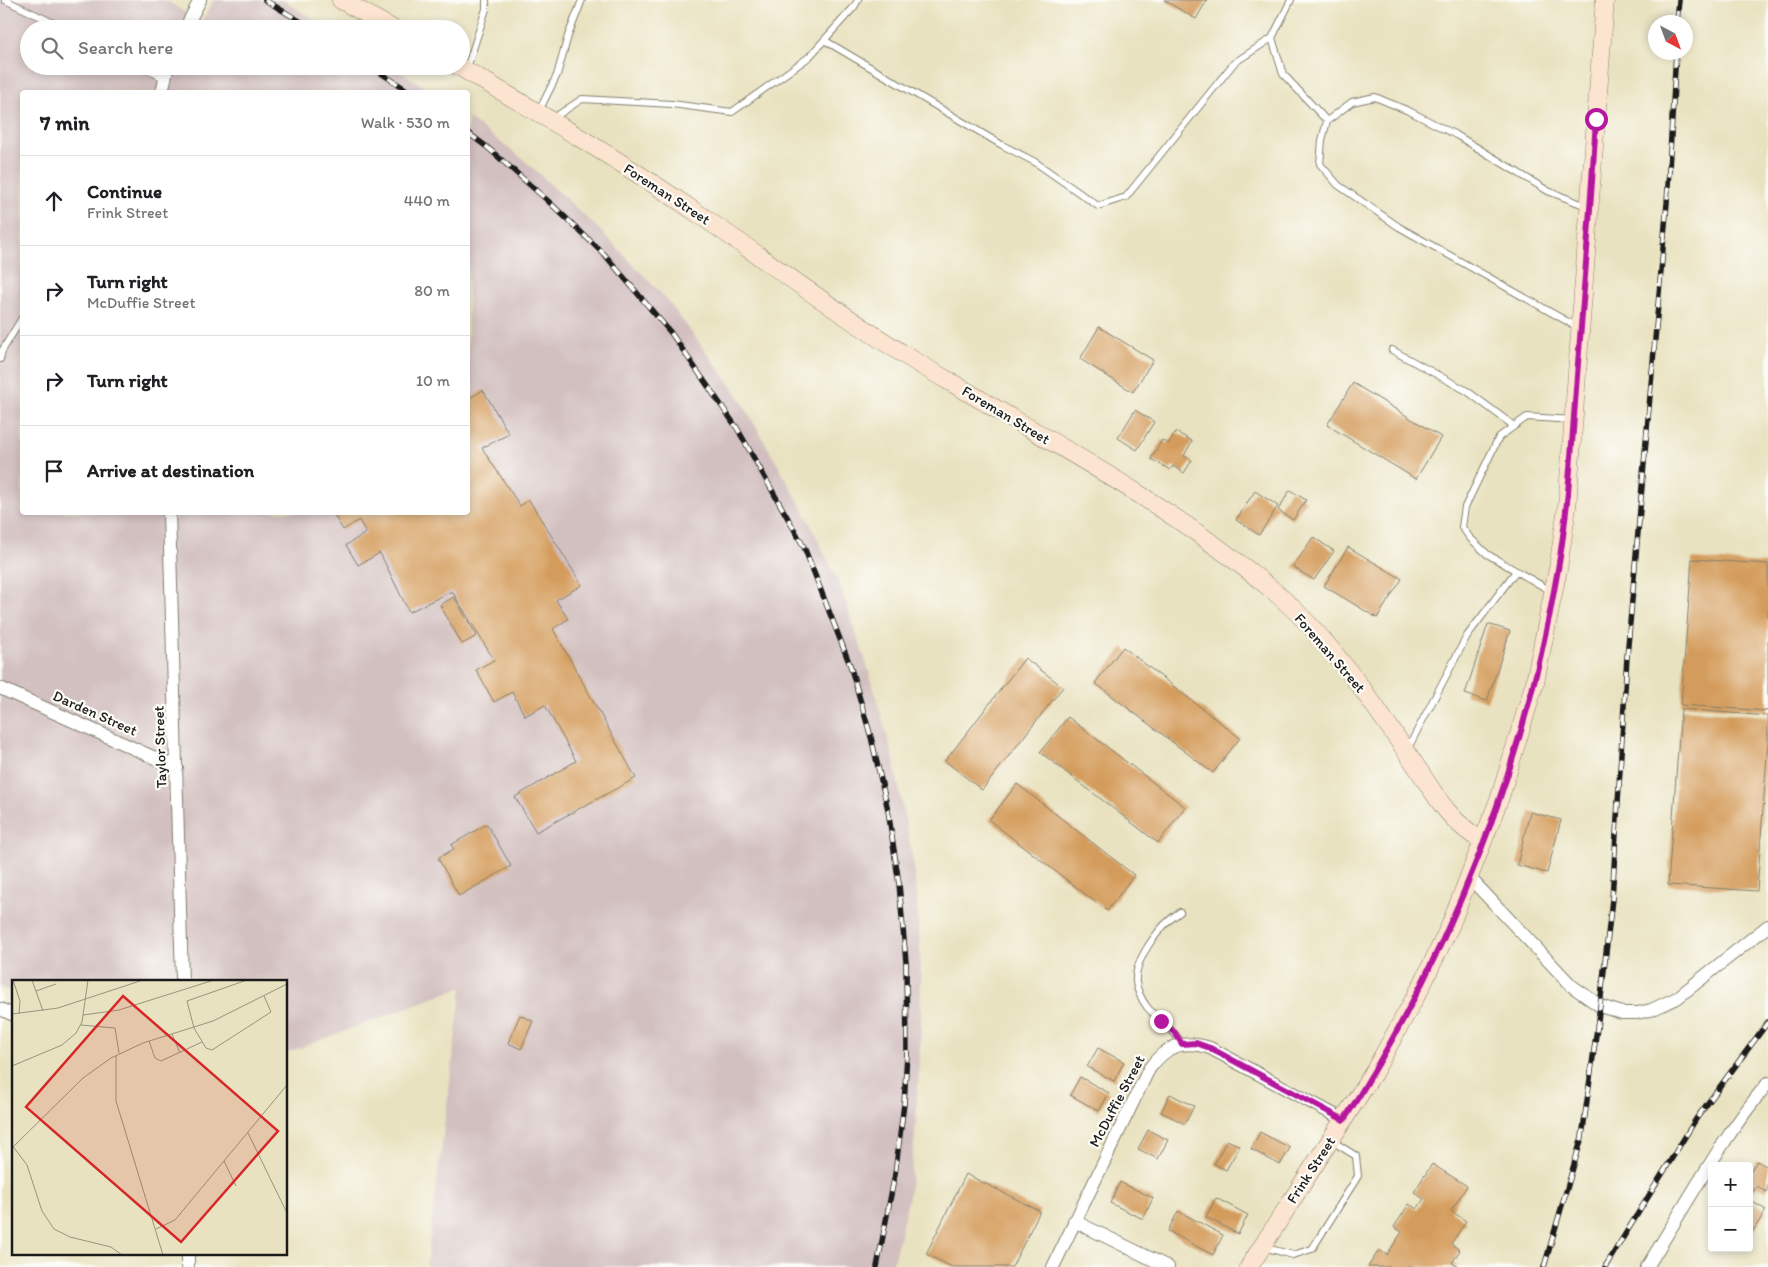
<!DOCTYPE html>
<meta charset="utf-8">
<style>
:root{--surface:#fff;--page:#f2f2f2;--text:#202124;--muted:#757577;--line:#e0e0e0}
body{margin:0;font-family:Itim,sans-serif;background:var(--page);color:var(--text)}
.controls{position:absolute;right:15px;bottom:15px;display:grid;overflow:hidden;border-radius:5px;box-shadow:0 2px 8px #0003}
.controls button{width:45px;height:45px;display:grid;place-items:center;padding:0;border:0;border-bottom:1px solid var(--line);background:var(--surface);color:var(--text);font:25px sans-serif}
.compass{position:absolute;left:1648px;top:15px;width:45px;height:45px;border-radius:50%;background:var(--surface);box-shadow:0 2px 8px #0003;rotate:139deg}
.stop{position:absolute;width:15px;height:15px;margin:-11px;border:4px solid #b5179e;border-radius:50%;background:#fff}
.stop.end{background:#b5179e;border-color:#fff;box-shadow:0 1px 5px #0008}
.list{margin:0;padding:0;list-style:none}
h2{display:flex;justify-content:space-between;align-items:center;height:65px;margin:0;padding:0 20px;font-size:21px}
h2 small{font-size:16px;font-weight:400;color:var(--muted)}
.list li{display:grid;grid-template-columns:32px 1fr auto;gap:15px;align-items:center;box-sizing:border-box;height:90px;padding:0 20px;border-top:1px solid var(--line)}
.list b{display:block;font-size:19px;white-space:nowrap}
.list p{margin:0;font-size:16px;white-space:nowrap;color:var(--muted)}
.list em{font-size:16px;font-style:normal;color:var(--muted)}
.icon{flex:none;width:28px;height:28px;fill:none;stroke:currentColor;stroke-width:2;stroke-linecap:round;stroke-linejoin:round}
.map{position:relative;flex:none;width:1768px;height:1267px;overflow:hidden}
.search{position:absolute;background:var(--surface);box-shadow:0 2px 8px #0003;left:20px;top:20px;width:450px;height:55px;display:flex;align-items:center;gap:12px;box-sizing:border-box;padding:0 18px;border-radius:28px;color:var(--muted);font-size:19px}
.panel{position:absolute;background:var(--surface);box-shadow:0 2px 8px #0003;left:20px;top:90px;width:450px;height:425px;border-radius:5px}
.map>svg:first-child{display:block}
.industrial{fill:#d2bfc0}
.building{fill:#d49c5b}
.lines{fill:none;stroke-linecap:round;stroke-linejoin:round}
.lane-casing{stroke:#827f6e;stroke-width:8}
.street-casing{stroke:#827f6e;stroke-width:14}
.secondary-casing{stroke:#827f6e;stroke-width:19}
.lane{stroke:#fff;stroke-width:6}
.street{stroke:#fff;stroke-width:12}
.secondary{stroke:#fce5d0;stroke-width:18}
.rail-casing{stroke:#1c1c1c;stroke-width:5.5}
.rail{stroke:#fdfcf7;stroke-width:4;stroke-dasharray:11;stroke-linecap:butt}
.route{stroke:#b5179e;stroke-width:6}
.labels{text-anchor:middle;stroke-width:4.5;stroke-linejoin:round;paint-order:stroke}
.street-label{font-size:15px;fill:#1c1c1c;stroke:#fdfcf7}
.inset-road{fill:none;stroke:#97937e;stroke-width:1}
.view{fill:#d62828;fill-opacity:0.15;stroke:#d62828;stroke-width:2.5}
.inset-edge{fill:none;stroke:#1c1c1c;stroke-width:2.5}
</style>
<div class="map">
<svg width="1768" height="1267" viewBox="0 0 1768 1267">
<rect width="100%" height="100%" fill="#fdfcf7"/>
<filter id="ink" filterUnits="userSpaceOnUse"><feTurbulence type="fractalNoise" baseFrequency=".02" numOctaves="2"/><feDisplacementMap in="SourceGraphic" scale="10" xChannelSelector="R" yChannelSelector="G"/><feConvolveMatrix kernelMatrix="1 2 1 2 8 2 1 2 1" color-interpolation-filters="sRGB"/></filter>
<filter id="wash" filterUnits="userSpaceOnUse"><feTurbulence type="fractalNoise" baseFrequency=".0096" numOctaves="4" result="noise"/><feDisplacementMap in="SourceGraphic" scale="20" xChannelSelector="R" yChannelSelector="G"/><feGaussianBlur stdDeviation="1.12" result="paint"/><feColorMatrix in="noise" values="0 0 0 0 0 0 0 0 0 0 0 0 0 0 0 0 0 1.4 0 .05"/><feComposite in="paint" operator="in"/></filter>
<g filter="url(#wash)">
<rect width="100%" height="100%" fill="#e9e2c0"/>
<path class="industrial" d="M 0,0 L 165,0 L 201,22 L 214,0 L 282,0 L 330,29 L 29,29 L 29,66 L 392,66 L 432,92 L 22,92 L 22,512 L 468,512 L 468,118 L 523,159 L 601,231 L 668,301 L 738,395 L 804,511 L 840,586 L 869,671 L 893,757 L 914,866 L 920,943 L 921,1028 L 916,1122 L 909,1196 L 892,1267 L 426,1267 L 462,987 L 286,1053 L 286,981 L 14,981 L 14,993 L 0,987 Z"/>
<g id="blocks">
<path class="building" d="M 1164,0 L 1207,0 L 1196,19 Z
M 1099,327 L 1153,360 L 1133,392 L 1080,359 Z
M 1353,383 L 1441,437 L 1416,479 L 1327,425 Z
M 483,390 L 509,434 L 482,448 L 520,506 L 529,500 L 582,585 L 556,600 L 568,619 L 553,629 L 636,778 L 536,832 L 515,797 L 576,761 L 545,705 L 525,716 L 512,692 L 494,702 L 476,670 L 494,660 L 452,591 L 409,612 L 380,553 L 358,565 L 346,545 L 366,533 L 359,520 L 343,530 L 332,512 L 468,512 L 468,399 Z
M 1135,410 L 1154,422 L 1137,450 L 1118,438 Z
M 1176,432 L 1192,441 L 1184,456 L 1192,460 L 1184,473 L 1173,466 L 1170,470 L 1151,459 L 1162,440 L 1168,444 Z
M 1290,490 L 1306,500 L 1293,520 L 1278,510 Z
M 1255,491 L 1278,506 L 1259,535 L 1236,520 Z
M 1313,537 L 1334,551 L 1314,580 L 1293,567 Z
M 1348,547 L 1402,579 L 1377,618 L 1324,586 Z
M 1692,559 L 1768,564 L 1768,711 L 1681,705 Z
M 454,597 L 477,636 L 462,644 L 440,605 Z
M 1488,624 L 1510,631 L 1487,701 L 1465,694 Z
M 1123,647 L 1240,738 L 1213,773 L 1095,683 Z
M 1025,658 L 1063,687 L 982,790 L 945,761 Z
M 1681,709 L 1768,716 L 1768,741 L 1757,891 L 1668,885 Z
M 1068,717 L 1185,807 L 1158,843 L 1040,752 Z
M 1017,784 L 1134,875 L 1107,911 L 989,820 Z
M 1530,812 L 1561,820 L 1547,873 L 1517,865 Z
M 487,824 L 511,866 L 459,896 L 438,858 L 454,849 L 451,845 Z
M 520,1015 L 533,1021 L 521,1049 L 508,1043 Z
M 1098,1048 L 1124,1062 L 1114,1081 L 1087,1067 Z
M 1080,1077 L 1109,1093 L 1099,1111 L 1070,1095 Z
M 1170,1094 L 1194,1106 L 1185,1124 L 1161,1112 Z
M 1148,1130 L 1168,1140 L 1158,1159 L 1138,1149 Z
M 1260,1132 L 1290,1148 L 1280,1165 L 1251,1149 Z
M 1227,1140 L 1240,1146 L 1226,1170 L 1214,1164 Z
M 1757,1161 L 1768,1167 L 1768,1188 L 1766,1192 L 1757,1186 L 1752,1193 L 1749,1191 L 1749,1173 Z
M 1432,1164 L 1467,1186 L 1451,1211 L 1466,1221 L 1451,1244 L 1460,1250 L 1452,1263 L 1459,1267 L 1368,1267 L 1379,1250 L 1387,1255 L 1402,1232 L 1394,1227 L 1409,1204 L 1417,1209 L 1424,1199 L 1414,1192 Z
M 966,1174 L 1040,1211 L 1012,1267 L 952,1267 L 926,1254 Z
M 1120,1182 L 1153,1198 L 1143,1219 L 1110,1203 Z
M 1216,1198 L 1248,1215 L 1238,1234 L 1206,1217 Z
M 1749,1200 L 1766,1210 L 1752,1233 L 1749,1231 Z
M 1178,1211 L 1223,1235 L 1213,1255 L 1168,1231 Z"/>
</g>
</g>
<g filter="url(#ink)">
<use href="#blocks" fill-opacity="0" stroke="#827f6e" stroke-width="1"/>
<g class="lines">
<g class="lane-casing">
<path id="lane" d="M 5,0 L 66,29
M 1291,0 L 1272,38 L 1283,74 L 1327,121
M 824,40 L 1002,145 L 1035,162 L 1098,206 L 1126,197 L 1234,63 L 1272,38
M 467,68 L 486,9 L 486,0
M 539,111 L 557,75 L 568,36 L 582,0
M 552,119 L 582,99 L 672,104 L 732,112 L 809,57 L 854,7 L 858,0
M 1579,328 L 1399,227 L 1338,185 L 1320,164 L 1322,140 L 1327,121 L 1352,102 L 1375,97 L 1411,112 L 1458,136 L 1548,191 L 1589,207
M 1392,350 L 1467,391 L 1514,426
M 0,359 L 2,351 L 22,318
M 1551,591 L 1487,554 L 1470,538 L 1462,527 L 1465,507 L 1499,437 L 1527,417 L 1573,420
M 1408,748 L 1467,636 L 1516,571
M 1180,912 C 1161,924 1134,959 1136,982 C 1137,991 1142,1000 1147,1007 C 1158,1020 1174,1029 1182,1044
M 1263,1247 L 1293,1255 L 1312,1249 L 1358,1176 L 1356,1156 L 1332,1141"/>
</g>
<g class="street-casing">
<path id="street" d="M 185,29 L 200,0
M 146,66 L 165,75
M 162,92 L 168,66
M 169,512 L 182,981
M 0,688 L 177,768
M 1469,877 L 1572,986 L 1600,1006 L 1622,1013 L 1637,1013 L 1651,1010 L 1677,998 L 1768,926
M 0,1009 L 14,1015
M 1074,1221 L 1168,1267
M 188,1253 L 188,1267
M 1053,1267 L 1149,1069 C 1166,1046 1181,1039 1210,1048 L 1344,1120
M 1647,1267 C 1686,1205 1721,1139 1768,1083"/>
</g>
<g class="secondary-casing">
<path id="secondary" d="M 341,0 L 393,29
M 458,66 C 541,114 623,162 703,217 C 773,265 840,315 913,360 C 937,375 962,388 986,403 C 1084,460 1183,516 1270,588 C 1312,622 1355,677 1385,721 C 1398,739 1410,757 1422,775 C 1439,802 1455,826 1483,841
M 1249,1267 L 1374,1072 L 1422,985 L 1450,926 L 1500,797 L 1535,682 L 1558,569 L 1567,507 L 1605,0"/>
</g>
<use href="#lane" class="lane"/>
<use href="#street" class="street"/>
<use href="#secondary" class="secondary"/>
<g class="rail-casing">
<path id="rail" d="M 265,0 L 313,29
M 1677,22 L 1679,0
M 370,66 L 410,92
M 468,133 L 487,147 L 547,200 L 605,255 L 671,333 L 737,428 L 804,547 L 850,665 L 871,737 L 888,810 L 899,884 L 906,962 L 907,1054 L 904,1104 L 895,1174 L 877,1267
M 1544,1267 L 1582,1137 L 1600,1006 L 1612,899 L 1627,657 L 1667,203 L 1676,52
M 1605,1267 L 1696,1119 L 1768,1022"/>
</g>
<use href="#rail" class="rail"/>
</g>
</g>
<g class="lines" filter="url(#ink)">
<path class="route" d="M 1161,1021 L 1175,1033 L 1182,1044 L 1196,1043 L 1210,1048 L 1344,1120 C 1451,953 1525,765 1558,569 C 1569,505 1572,440 1577,376 C 1584,290 1591,205 1596,119"/>
</g>
<g class="labels">
<g class="street-label">
<text transform="translate(667 194) rotate(33)" y="5">Foreman Street</text>
<text transform="translate(1006 415) rotate(31)" y="5">Foreman Street</text>
<text transform="translate(1330 653) rotate(49)" y="5">Foreman Street</text>
<text transform="translate(95 713) rotate(24)" y="5">Darden Street</text>
<text transform="translate(160 747) rotate(-92)" y="5">Taylor Street</text>
<text transform="translate(1117 1101) rotate(-62)" y="5">McDuffie Street</text>
<text transform="translate(1311 1170) rotate(-57)" y="5">Frink Street</text>
</g>
</g>
<g transform="translate(12 980)">
<rect width="275" height="275" fill="#e9e2c0"/>
<path class="inset-road" d="M 1,0 L 8,21 L 7,34M 20,0 L 31,31M 235,0 L 175,21 L 182,48 L 194,68 L 200,70 L 259,32 L 252,16M 24,11 L 44,4M 0,34 L 46,28 L 131,0M 71,35 L 107,30 L 202,0M 69,45 L 103,48 L 107,73M 160,54 L 168,73M 137,61 L 143,78 L 149,81 L 190,62M 104,76 L 104,121 L 151,275M 0,86 L 50,65 L 64,53 L 70,42 L 76,0M 236,153 L 275,233M 0,165 L 15,185 L 30,231 L 42,249 L 58,257 L 99,267 L 110,275M 0,168 L 71,98 L 99,78 L 131,63 L 201,41 L 275,4M 212,181 L 224,206M 144,249 L 163,240 L 275,105"/>
<path class="view" d="M 111,16 L 266,151 L 169,262 L 14,127 Z"/>
<rect width="275" height="275" class="inset-edge"/>
</g>
</svg>
<div class="controls">
<button>+</button>
<button>−</button>
</div>
<svg class="compass" viewBox="-18 -18 36 36"><path d="M0-13l5 13h-10z" fill="#e53935"/><path d="M0 13l5-13h-10z" fill="#757577"/></svg>
<div class="stop" style="left:1596px;top:119px"></div>
<div class="stop end" style="left:1161px;top:1021px"></div>
<div class="search"><svg class="icon" aria-label="search" viewBox="0 0 24 24"><circle cx="10" cy="10" r="6"/><path d="M15 15l6 6"/></svg>Search here</div>
<section class="panel">
<h2>7 min<small>Walk · 530 m</small></h2>
<ul class="list">
<li><svg class="icon" aria-label="ahead" viewBox="0 0 24 24"><path d="M12 20V5M6 11l6-6 6 6"/></svg><div><b>Continue</b><p>Frink Street</p></div><em>440 m</em></li>
<li><svg class="icon" aria-label="right" viewBox="0 0 24 24"><path d="M7 20v-9h11M14 6l5 5-5 5"/></svg><div><b>Turn right</b><p>McDuffie Street</p></div><em>80 m</em></li>
<li><svg class="icon" aria-label="right" viewBox="0 0 24 24"><path d="M7 20v-9h11M14 6l5 5-5 5"/></svg><div><b>Turn right</b></div><em>10 m</em></li>
<li><svg class="icon" aria-label="arrive" viewBox="0 0 24 24"><path d="M6 21V4h12l-3 4 3 4H6"/></svg><div><b>Arrive at destination</b></div></li>
</ul>
</section>
</div>
